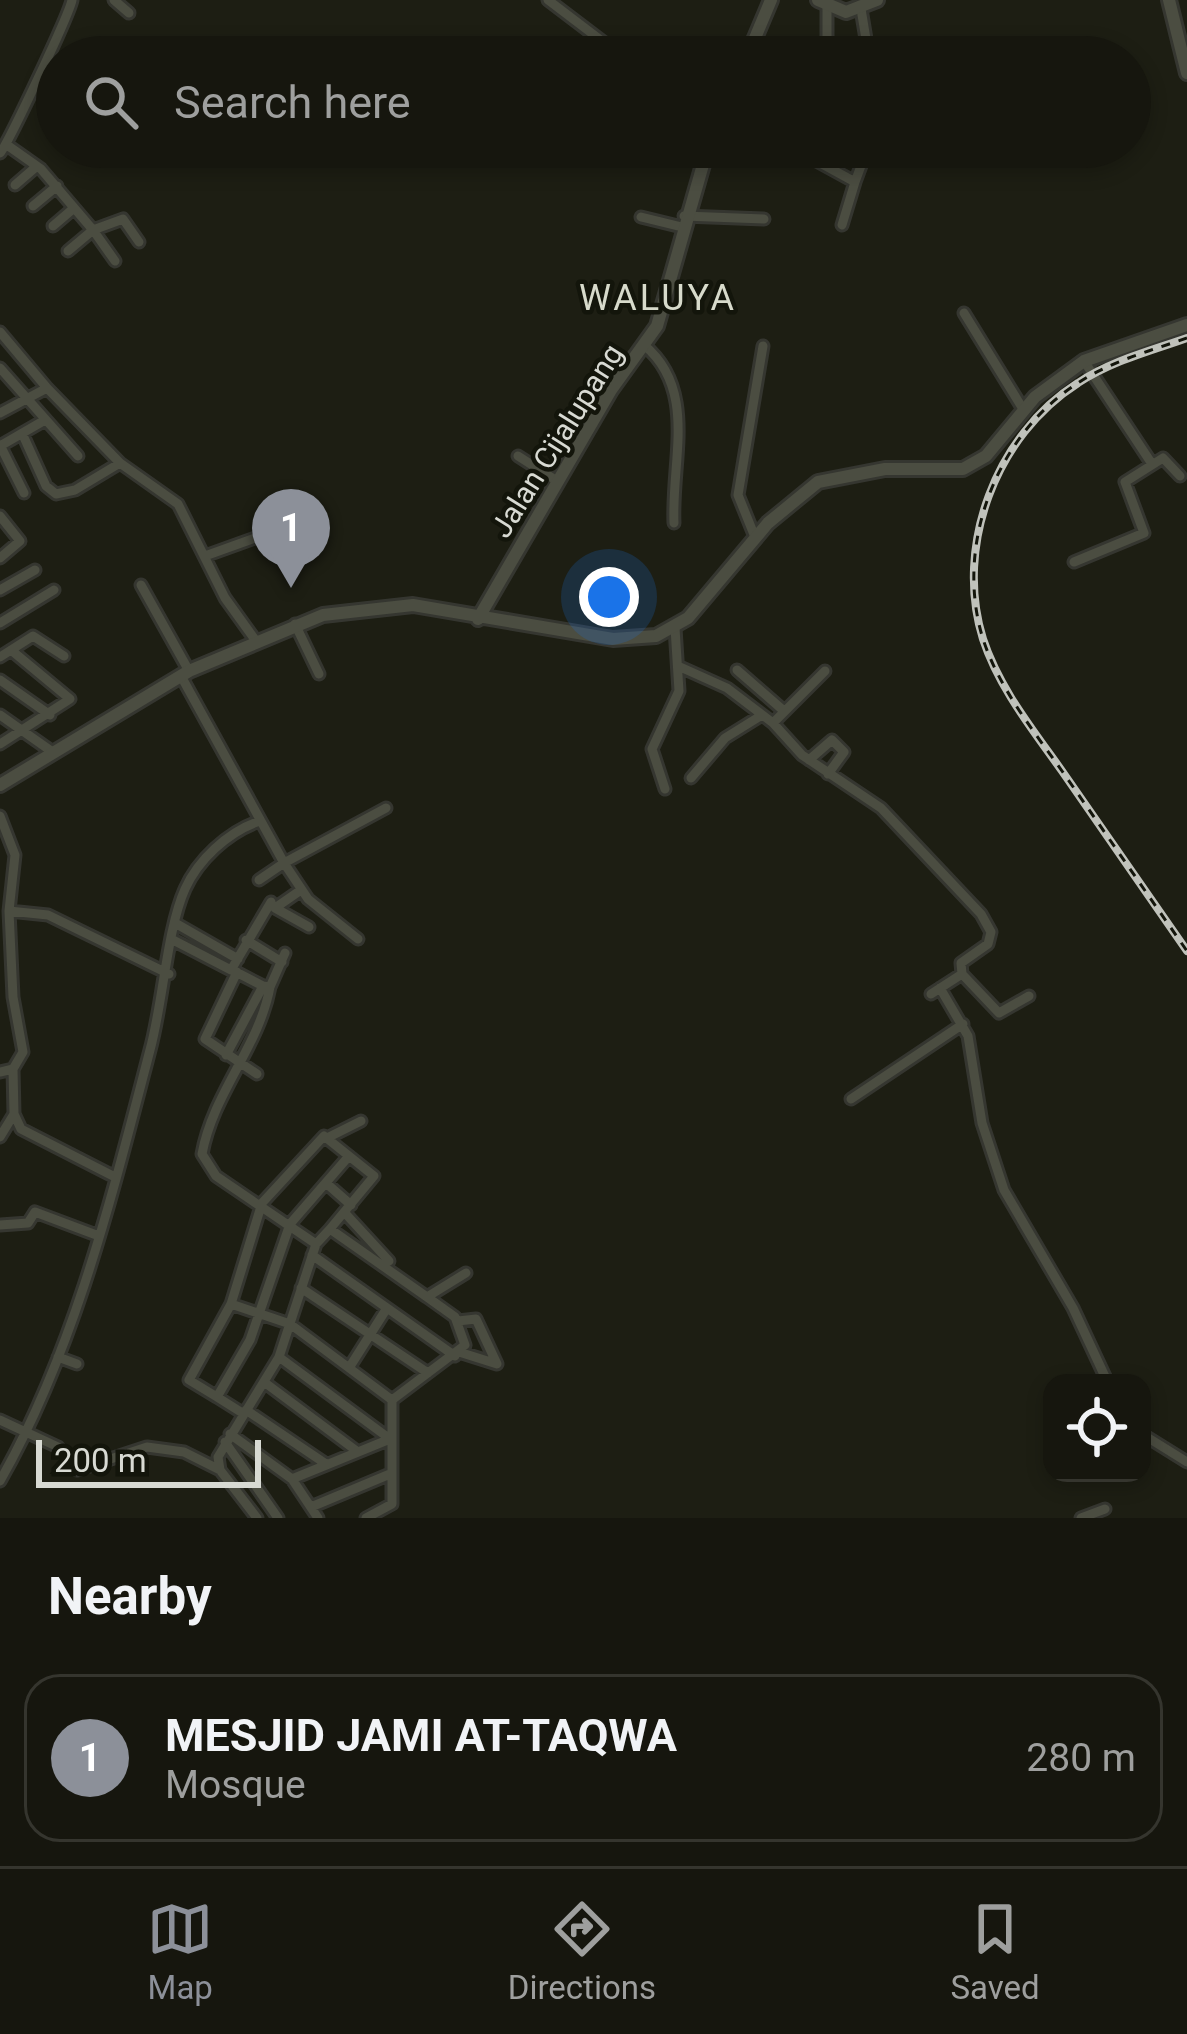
<!DOCTYPE html>
<style>
:root{--surface:#16160e;--page:#1f1f17;--text:#f1f3f6;--muted:#9e9f9e;--line:#35352e;--accent:#8c9099}
body{margin:0;font-family:Roboto,sans-serif;background:var(--page);color:var(--text)}
.controls{position:absolute;right:36px;bottom:36px;display:grid;overflow:hidden;border-radius:24px;box-shadow:0 6px 18px #0003}
.controls button{width:108px;height:108px;display:grid;place-items:center;padding:0;border:0;border-bottom:3px solid var(--line);background:var(--surface);color:var(--text);font:60px sans-serif}
.scale{position:absolute;left:36px;bottom:30px;width:225px;box-sizing:border-box;padding-left:12px;border:6px solid #d8dad3;border-top:0;font-size:33px;line-height:42px;white-space:nowrap;color:#d8dad3;-webkit-text-stroke:9px #13150b;paint-order:stroke}
.you{position:absolute;left:609px;top:597px;width:42px;height:42px;margin:-30px;border:9px solid #fff;border-radius:50%;background:#1a73e8;box-shadow:0 0 0 18px #1a73e833}
.badge{display:grid;place-items:center;width:78px;height:78px;border-radius:50%;background:var(--accent);color:#fff;font-size:39px;font-weight:700}
.pin{position:absolute;translate:-50% -99px;filter:drop-shadow(0 3px 6px #0008)}
.pin::after{content:'';position:absolute;top:63px;width:42px;height:36px;background:inherit;clip-path:polygon(0 0,100% 0,50% 100%)}
.list{margin:0;padding:0;list-style:none}
h2{display:flex;justify-content:space-between;align-items:center;height:156px;margin:0;padding:0 48px;font-size:51px}
h2 small{font-size:39px;font-weight:400;color:var(--muted)}
.list li{display:grid;grid-template-columns:78px 1fr auto;gap:36px;align-items:center;box-sizing:border-box;height:168px;margin:0 24px 24px;padding:0 24px;border:3px solid var(--line);border-radius:36px}
.list b{display:block;font-size:45px;white-space:nowrap}
.list p{margin:0;font-size:39px;white-space:nowrap;color:var(--muted)}
.list em{font-size:39px;font-style:normal;color:var(--muted)}
.icon{flex:none;width:66px;height:66px;fill:none;stroke:currentColor;stroke-width:2;stroke-linecap:round;stroke-linejoin:round}
.map{position:relative;flex:none;width:1187px;height:1518px;overflow:hidden}
.search{position:absolute;background:var(--surface);box-shadow:0 6px 18px #0003;left:36px;right:36px;top:36px;height:132px;display:flex;align-items:center;gap:30px;box-sizing:border-box;padding:0 42px;border-radius:66px;color:var(--muted);font-size:45px}
.sheet{height:348px;background:var(--surface)}
nav{display:flex;justify-content:space-around;align-items:center;box-sizing:border-box;height:168px;border-top:3px solid var(--line);background:var(--surface);font-size:33px;color:var(--muted)}
nav a{display:grid;justify-items:center;gap:6px}
nav .on{color:var(--accent)}
.map>svg:first-child{display:block}
.lines{fill:none;stroke-linecap:round;stroke-linejoin:round}
.minor-casing{stroke:#353630;stroke-width:15}
.tertiary-casing{stroke:#353630;stroke-width:18}
.minor{stroke:#4b4d41;stroke-width:9}
.tertiary{stroke:#4b4d41;stroke-width:12}
.rail-casing{stroke:#c0c2bb;stroke-width:8}
.rail{stroke:#13150b;stroke-width:3;stroke-dasharray:9;stroke-linecap:butt}
.labels{text-anchor:middle;stroke-width:9;stroke-linejoin:round;paint-order:stroke}
.street-label{font-size:30px;fill:#d8dad3;stroke:#13150b}
.quarter-label{font-size:36px;letter-spacing:3px;fill:#d7dacb;stroke:#13150b}
</style>
<div class="map">
<svg width="1187" height="1518" viewBox="0 0 1187 1518">
<rect width="100%" height="100%" fill="#1d1e13"/>
<g class="lines">
<g class="minor-casing">
<path id="minor" d="M 114,0 L 129,13
M 548,0 L 623,57
M 861,9 L 869,57
M 827,57 L 827,5
M 7,145 L 41,169 L 93,230 L 68,251
M 791,147 L 855,182 L 868,147
M 0,153 C 8,144 69,15 72,0
M 15,185 L 37,166
M 33,206 L 57,186
M 684,216 L 764,219
M 641,217 L 682,227
M 842,225 L 855,182
M 53,226 L 74,208
M 115,261 L 93,230 L 123,219 L 139,242
M 964,313 L 1023,409
M 0,332 L 47,388
M 644,345 C 698,390 671,461 674,523
M 1084,361 L 1152,464
M 0,368 L 78,456
M 0,413 L 47,388 L 120,463 L 178,504 L 225,598 L 256,641
M 22,433 L 46,486 L 56,494 L 75,490 L 120,463
M 0,445 L 24,493
M 0,446 L 45,420
M 518,456 L 557,481
M 0,516 L 20,541 L 0,558
M 755,537 L 738,495 L 763,346
M 205,556 L 255,538
M 1074,562 L 1144,533 L 1125,482 L 1163,458 L 1180,476
M 141,585 L 189,671
M 0,590 L 35,570
M 0,623 L 54,590
M 295,624 L 319,674
M 0,657 L 33,636 L 64,656
M 678,666 L 727,688 L 773,723 L 802,755 L 881,808 L 981,914 L 991,932 L 988,944 L 961,963 L 962,974 L 931,994
M 737,670 L 784,711
M 181,676 L 284,863 L 386,808
M 0,680 L 50,715
M 0,715 L 54,753
M 773,723 L 825,671
M 0,744 L 70,699 L 11,650
M 809,760 L 832,740 L 844,752 L 828,774
M 691,778 L 725,738 L 762,715
M 665,789 L 652,749 L 679,691 L 675,628
M 0,816 L 15,855 L 9,911 L 48,915 L 169,974
M 259,880 L 284,863 L 308,899 L 358,939
M 301,890 L 275,908 L 309,927
M 175,923 L 238,959
M 173,940 L 231,970 L 271,902
M 246,940 L 282,962
M 237,972 L 205,1039 L 257,1074
M 962,974 L 999,1013 L 1029,996
M 270,987 L 285,953
M 940,988 L 968,1036 L 982,1123 L 1004,1190 L 1073,1308 L 1108,1383
M 226,1055 L 263,986 L 236,972
M 13,1069 L 14,1114 L 21,1129 L 113,1176
M 0,1072 L 13,1069 L 23,1052 L 13,997 L 9,911
M 851,1099 L 963,1024
M 0,1137 L 14,1114
M 329,1137 L 361,1121
M 326,1183 L 351,1205
M 344,1212 L 389,1261
M 0,1225 L 28,1223 L 35,1212 L 99,1236
M 330,1229 L 374,1176 L 324,1136 L 262,1203 L 231,1304 L 290,1324 L 392,1400
M 316,1244 L 330,1229 L 427,1297 L 466,1273
M 312,1255 L 455,1356
M 301,1288 L 428,1373
M 458,1321 L 476,1319 L 497,1364 L 459,1352
M 58,1357 L 77,1364
M 279,1357 L 390,1439
M 349,1368 L 387,1308
M 264,1382 L 358,1452
M 217,1397 L 189,1380 L 231,1304
M 246,1410 L 326,1464
M 244,1414 L 217,1397 L 250,1340 L 290,1224 L 349,1156
M 0,1420 L 58,1447 L 77,1470 L 147,1447 L 184,1452 L 220,1470
M 230,1434 L 292,1479 L 318,1518
M 1142,1434 L 1187,1462
M 225,1442 L 278,1518
M 292,1479 L 390,1439
M 0,1481 C 75,1349 112,1196 150,1050 C 163,1003 167,929 185,889 C 198,860 227,833 257,822
M 311,1507 L 390,1474
M 257,1518 L 220,1470 L 218,1457 L 279,1357 L 316,1244 L 216,1176 L 202,1154 C 213,1093 259,1047 270,987 L 263,986
M 366,1518 L 392,1504 L 392,1400 L 465,1345 L 455,1317 L 427,1297
M 1081,1518 L 1105,1509"/>
</g>
<g class="tertiary-casing">
<path id="tertiary" d="M 818,0 L 846,12 L 877,0
M 1169,0 L 1187,73
M 747,57 L 771,0
M 478,619 L 611,390 L 657,326 L 708,147
M 0,785 L 189,671 L 323,615 L 413,605 L 613,639 L 656,636 L 688,618 L 768,523 L 818,482 L 885,469 L 963,469 L 986,456 L 1035,397 L 1084,361 L 1187,325"/>
</g>
<use href="#minor" class="minor"/>
<use href="#tertiary" class="tertiary"/>
<g class="rail-casing">
<path id="rail" d="M 1187,338 C 1150,351 1111,361 1078,383 C 996,435 954,546 983,639 C 999,688 1033,730 1062,771 C 1104,831 1145,891 1187,951"/>
</g>
<use href="#rail" class="rail"/>
</g>
<g class="labels">
<g class="street-label">
<text transform="translate(557 441) rotate(-58)" y="10">Jalan Cijalupang</text>
</g>
<g class="quarter-label">
<text x="658" y="310">WALUYA</text>
</g>
</g>
</svg>
<div class="controls">
<button><svg class="icon" aria-label="locate" viewBox="0 0 24 24"><circle cx="12" cy="12" r="6"/><path d="M12 2v4M12 18v4M2 12h4M18 12h4"/></svg></button>
</div>
<div class="scale">200 m</div>
<div class="you"></div>
<div class="pin badge" style="left:291px;top:588px">1</div>
<div class="search"><svg class="icon" aria-label="search" viewBox="0 0 24 24"><circle cx="10" cy="10" r="6"/><path d="M15 15l6 6"/></svg>Search here</div>
</div>
<section class="sheet">
<h2>Nearby<small></small></h2>
<ul class="list">
<li><span class="badge">1</span><div><b>MESJID JAMI AT-TAQWA</b><p>Mosque</p></div><em>280 m</em></li>
</ul>
</section>
<nav>
<a class="on"><svg class="icon" aria-label="map" viewBox="0 0 24 24"><path d="M3 6l6-2 6 2 6-2v14l-6 2-6-2-6 2zM9 4v14M15 6v14"/></svg>Map</a>
<a><svg class="icon" aria-label="directions" viewBox="0 0 24 24"><path d="M12 3l9 9-9 9-9-9zM9 14v-3h6M13 9l2 2-2 2"/></svg>Directions</a>
<a><svg class="icon" aria-label="saved" viewBox="0 0 24 24"><path d="M7 4h10v16l-5-4-5 4z"/></svg>Saved</a>
</nav>
